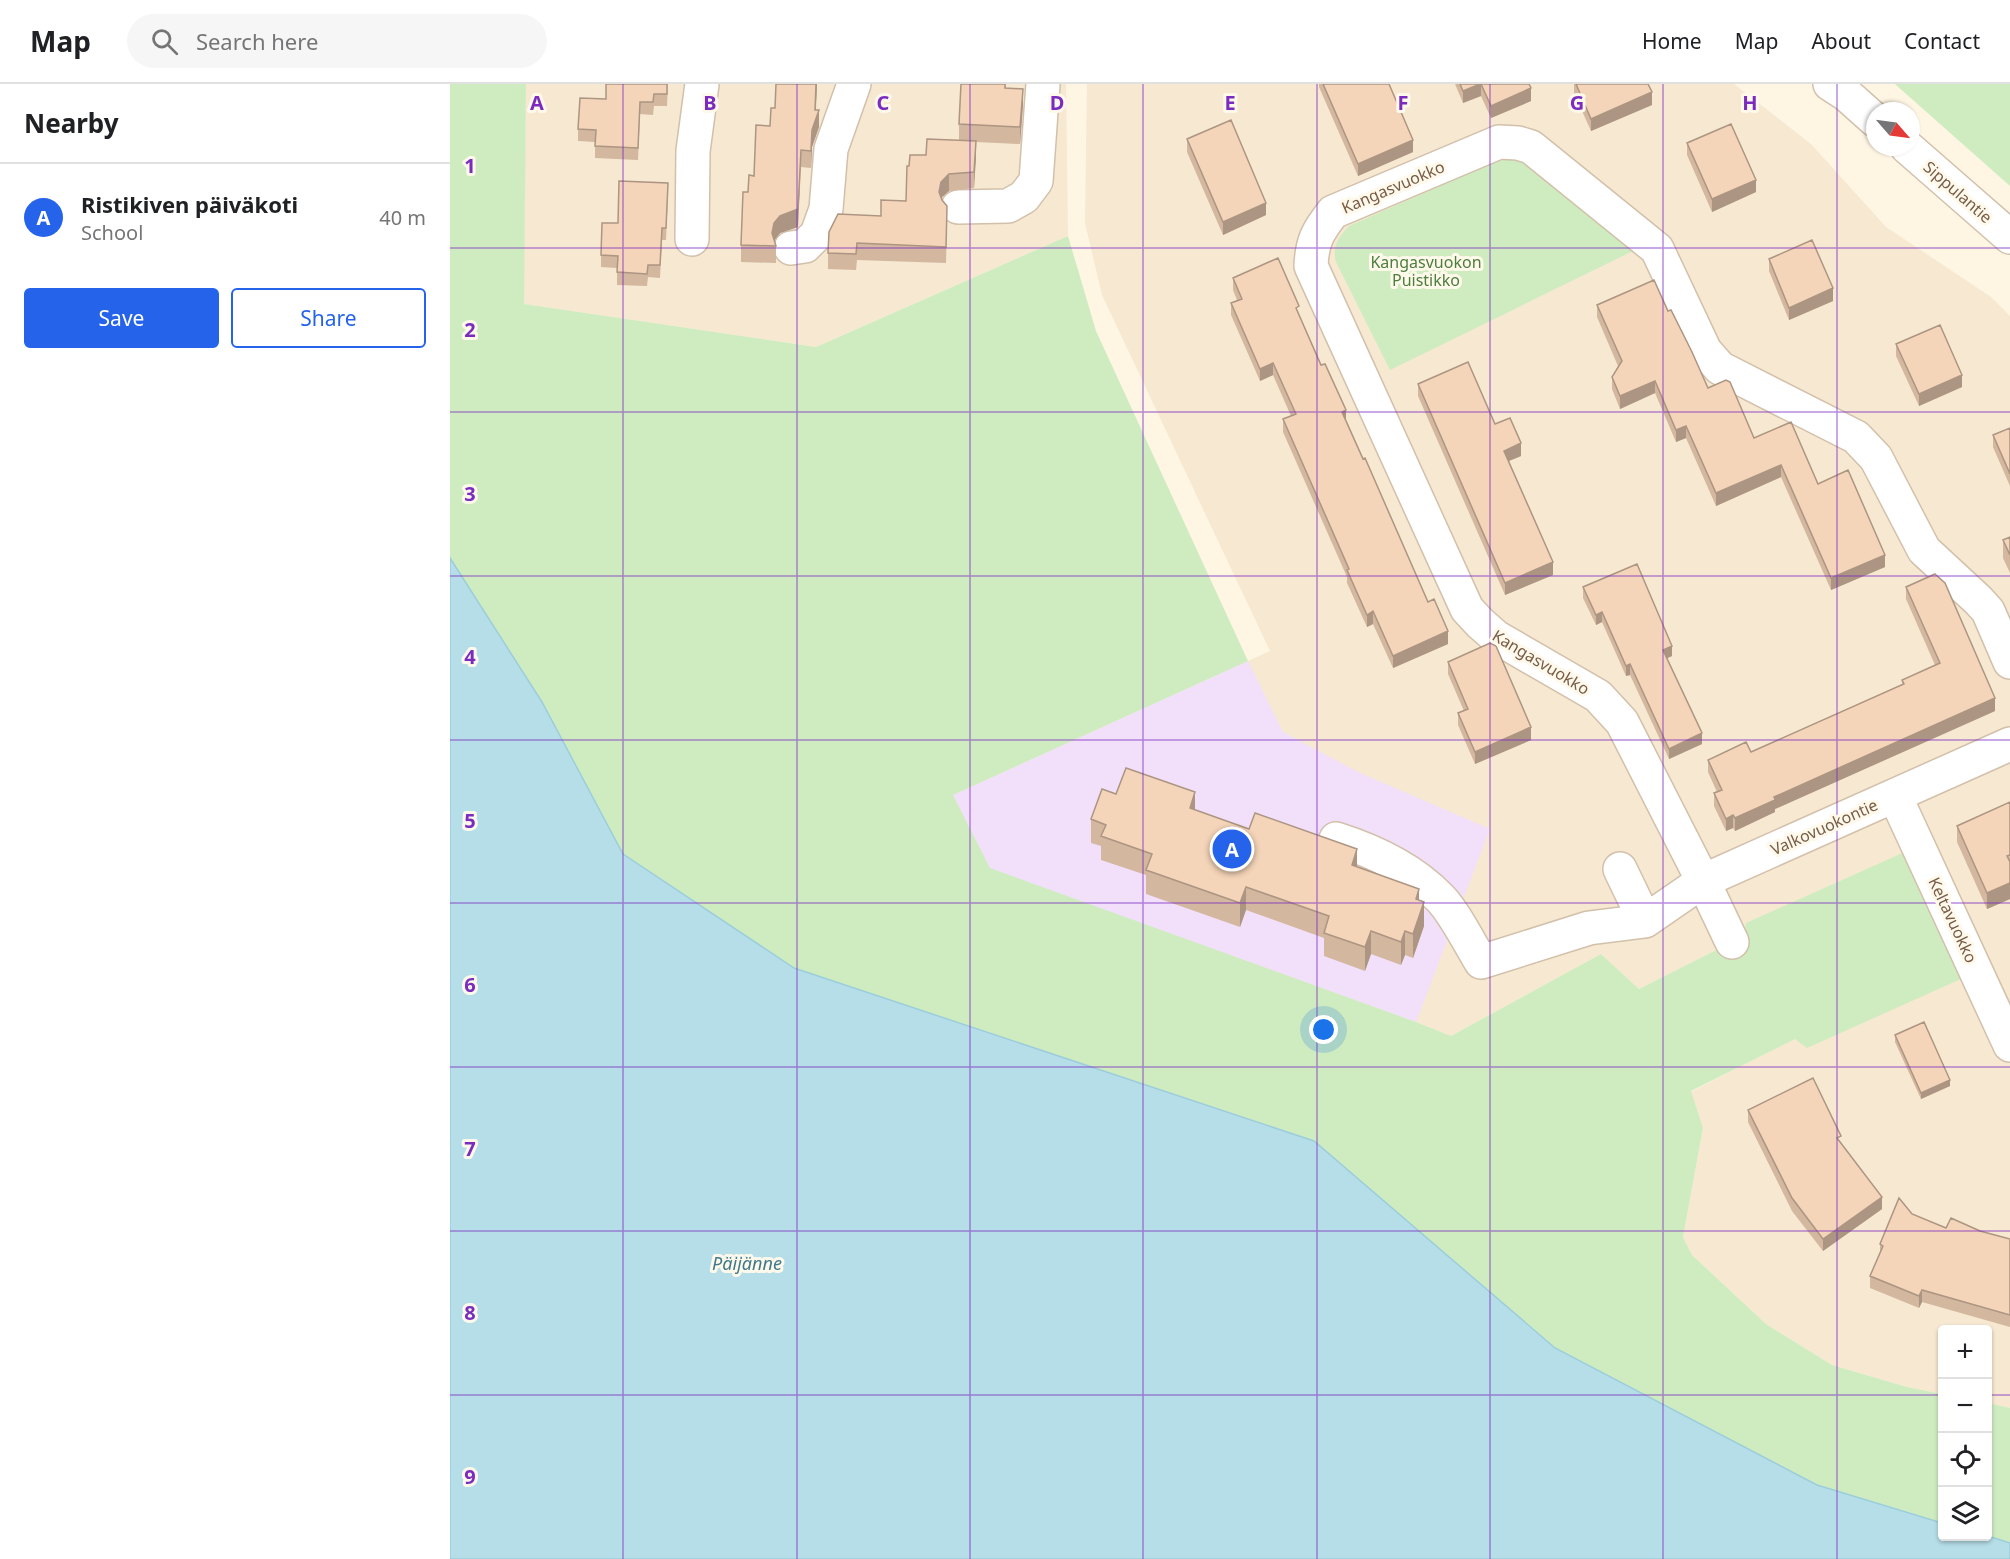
<!DOCTYPE html>
<meta charset="utf-8">
<style>
:root{--surface:#fff;--page:#f6f6f6;--text:#202124;--muted:#757577;--line:#e0e0e0;--accent:#2563eb}
body{margin:0;font-family:"Noto Sans",sans-serif;background:var(--page);color:var(--text)}
.controls{position:absolute;right:18px;bottom:18px;display:grid;overflow:hidden;border-radius:6px;box-shadow:0 2px 4px #0004}
.controls button{width:54px;height:54px;display:grid;place-items:center;padding:0;border:0;border-bottom:2px solid var(--line);background:var(--surface);color:var(--text);font:30px sans-serif}
.compass{position:absolute;left:1416px;top:18px;width:54px;height:54px;border-radius:50%;background:var(--surface);box-shadow:0 2px 4px #0004;rotate:118deg}
.you{position:absolute;left:874px;top:946px;width:21px;height:21px;margin:-15px;border:4px solid #fff;border-radius:50%;background:#1a73e8;box-shadow:0 0 0 9px #1a73e833}
.badge{display:grid;place-items:center;width:39px;height:39px;border-radius:50%;background:var(--accent);color:#fff;font-size:20px;font-weight:700}
.pin{position:absolute;translate:-50% -50%;border:3px solid #fff;box-shadow:0 2px 6px #0006}
.list{margin:0;padding:0;list-style:none}
h2{display:flex;justify-content:space-between;align-items:center;height:78px;margin:0;padding:0 24px;font-size:26px}
h2 small{font-size:20px;font-weight:400;color:var(--muted)}
.list li{display:grid;grid-template-columns:39px 1fr auto;gap:18px;align-items:center;box-sizing:border-box;height:108px;padding:0 24px;border-top:2px solid var(--line)}
.list b{display:block;font-size:22px;white-space:nowrap}
.list p{margin:0;font-size:20px;white-space:nowrap;color:var(--muted)}
.list em{font-size:20px;font-style:normal;color:var(--muted)}
.actions{display:flex;gap:12px;padding:18px 24px}
.actions a{flex:1;padding:14px 0;border:2px solid var(--accent);border-radius:6px;text-align:center;font-size:21px;color:var(--accent)}
.actions .main{background:var(--accent);color:#fff}
.icon{flex:none;width:33px;height:33px;fill:none;stroke:currentColor;stroke-width:2;stroke-linecap:round;stroke-linejoin:round}
.map{position:relative;flex:none;width:1560px;height:1475px;overflow:hidden}
header{display:flex;align-items:center;gap:36px;box-sizing:border-box;height:84px;padding:0 30px;background:var(--surface);border-bottom:2px solid var(--line)}
header strong{font-size:28px}
nav{display:flex;gap:33px;margin-inline-start:auto;font-size:21px}
.search{width:420px;height:54px;background:var(--page);display:flex;align-items:center;gap:15px;box-sizing:border-box;padding:0 21px;border-radius:33px;color:var(--muted);font-size:22px}
main{display:flex}
aside{flex:1;background:var(--surface)}
.map>svg:first-child{display:block}
.residential{fill:#f6e8d1}
.education{fill:#f2e0fa}
.green{fill:#cfecc1}
.water{fill:#b6dee9;stroke:#9ccddb;stroke-width:1.5}
.lines{fill:none;stroke-linecap:round;stroke-linejoin:round}
.minor-casing{stroke:#d2c0ab;stroke-width:36}
.minor{stroke:#fff;stroke-width:33}
.wall{fill:#d3b79f}
.shaded-wall{fill:#ac9582}
.building{fill:#f5d5b9;stroke:#ac9582;stroke-width:1.5}
.grid{fill:none;stroke:#7b2cbf;stroke-width:1.5;stroke-opacity:0.55}
.labels{text-anchor:middle;stroke-width:6;stroke-linejoin:round;paint-order:stroke}
.street-label{font-size:16px;fill:#785c47;stroke:#fff9eb}
.park-label{font-size:16px;fill:#4c7f3e;stroke:#fff9eb}
.water-label{font-size:18px;font-style:italic;fill:#3f7a8d;stroke:#fff9eb}
.grid-label{font-size:20px;text-anchor:middle;font-weight:bold;fill:#7b2cbf;stroke:#fff9eb;stroke-width:6;stroke-linejoin:round;paint-order:stroke}
</style>
<header>
<strong>Map</strong>
<div class="search"><svg class="icon" aria-label="search" viewBox="0 0 24 24"><circle cx="10" cy="10" r="6"/><path d="M15 15l6 6"/></svg>Search here</div>
<nav><a>Home</a><a>Map</a><a>About</a><a>Contact</a></nav>
</header>
<main>
<aside>
<h2>Nearby<small></small></h2>
<ul class="list">
<li><span class="badge">A</span><div><b>Ristikiven päiväkoti</b><p>School</p></div><em>40 m</em></li>
</ul>
<div class="actions"><a class="main">Save</a><a>Share</a></div>
</aside>
<div class="map">
<svg width="1560" height="1475" viewBox="0 0 1560 1475">
<rect width="100%" height="100%" fill="#fef5e3"/>
<path class="residential" d="M 76,0 L 616,0 L 618,152 L 366,263 L 73,220 Z
M 637,0 L 1284,0 L 1361,60 L 1436,143 L 1541,213 L 1560,232 L 1560,1324 L 1538,1319 L 1538,1246 L 1492,1246 L 1492,1310 L 1457,1303 L 1382,1281 L 1316,1240 L 1242,1171 L 1233,1153 L 1253,1044 L 1241,1008 L 1345,954 L 1294,852 L 1189,905 L 1151,870 L 1001,952 L 966,938 L 540,785 L 503,711 L 820,567 L 652,211 L 635,139 Z"/>
<path class="education" d="M 798,577 L 833,648 L 908,688 L 1040,745 L 966,938 L 540,785 L 503,711 Z"/>
<path class="green" d="M 0,0 L 76,0 L 74,220 L 366,263 L 618,152 L 646,247 L 798,577 L 503,711 L 540,784 L 966,938 L 1001,952 L 1151,870 L 1189,905 L 1294,852 L 1296,839 L 1457,767 L 1513,894 L 1357,964 L 1345,955 L 1241,1007 L 1253,1044 L 1233,1153 L 1242,1171 L 1316,1240 L 1382,1281 L 1457,1303 L 1492,1310 L 1492,1439 L 1367,1401 L 1105,1264 L 864,1057 L 344,885 L 173,770 L 92,618 L 0,474 Z
M 1445,0 L 1560,0 L 1560,102 L 1446,1 Z
M 1058,75 L 1073,78 L 1187,165 L 940,286 L 886,178 C 882,163 888,153 899,142 L 1047,77 Z
M 1538,1319 L 1560,1324 L 1560,1459 L 1538,1452 Z"/>
<path class="water" d="M 0,474 L 92,618 L 173,770 L 344,884 L 864,1057 L 1105,1264 L 1367,1401 L 1492,1439 L 1492,1452 L 1538,1452 L 1560,1459 L 1560,1475 L 0,1475 Z"/>
<g class="lines">
<g class="minor-casing">
<path id="minor" d="M 1380,0 L 1397,11 L 1425,36
M 1457,63 L 1560,153
M 508,123 L 558,122 L 574,113 L 586,97 L 593,0
M 242,155 L 243,67 L 252,0
M 341,164 L 355,162 L 367,150 L 376,125 L 381,65 L 404,0
M 1445,712 L 1560,961
M 886,755 C 924,767 962,785 990,814 C 1004,828 1020,860 1031,878 L 1139,844 L 1195,837 L 1253,797 L 1560,660
M 1170,785 L 1195,837
M 1282,858 L 1253,797 L 1172,638 L 1148,612 L 1046,553 L 1030,539 L 1017,525 L 861,182 C 862,157 868,147 883,128 L 1049,58 L 1068,59 L 1081,63 L 1207,165 L 1255,267 L 1270,284 L 1406,353 L 1426,374 L 1474,466 L 1528,516 L 1538,527 L 1560,578"/>
</g>
<use href="#minor" class="minor"/>
</g>
<path class="wall" d="M 218,0 L 217,22 L 204,22 L 203,31 L 190,30 L 188,76 L 145,74 L 145,58 L 128,57 L 128,45 L 156,15 Z
M 326,0 L 367,0 L 366,26 L 369,43 L 362,63 L 361,84 L 351,83 L 348,143 L 330,149 L 324,156 L 326,162 L 326,179 L 291,178 L 291,161 L 298,108 L 320,42 L 325,24 Z
M 556,0 L 556,4 L 573,21 L 570,60 L 526,58 L 524,104 L 499,107 L 491,114 L 497,138 L 496,179 L 407,176 L 406,186 L 378,185 L 378,169 L 431,132 L 456,117 L 459,82 L 476,71 L 509,57 L 509,40 Z
M 869,0 L 939,0 L 963,68 L 908,92 L 869,3 Z
M 1005,0 L 1079,0 L 1081,17 L 1041,34 L 1031,12 L 1013,19 Z
M 1124,0 L 1198,0 L 1202,21 L 1141,47 L 1124,9 Z
M 737,55 L 816,131 L 773,151 L 737,68 Z
M 1237,59 L 1306,108 L 1262,128 L 1237,71 Z
M 218,111 L 216,156 L 212,156 L 210,194 L 198,193 L 197,202 L 167,201 L 167,184 L 151,183 L 151,171 L 168,139 Z
M 1319,175 L 1383,217 L 1339,236 L 1319,187 Z
M 783,194 L 849,231 L 978,518 L 998,560 L 943,584 L 923,540 L 917,543 L 897,499 L 897,493 L 833,348 L 833,335 L 841,332 L 823,291 L 810,297 L 781,231 L 781,219 L 787,216 L 783,206 Z
M 1147,221 L 1218,227 L 1258,304 L 1304,354 L 1368,400 L 1435,483 L 1381,506 L 1331,393 L 1266,422 L 1236,354 L 1226,358 L 1205,309 L 1170,325 L 1162,305 L 1162,293 L 1168,282 L 1147,233 Z
M 1446,260 L 1512,303 L 1469,322 L 1446,272 Z
M 968,300 L 1045,340 L 1071,372 L 1059,377 L 1103,491 L 1055,511 L 968,312 Z
M 1560,344 L 1560,402 L 1543,363 L 1543,351 Z
M 1560,453 L 1560,489 L 1553,474 L 1553,456 Z
M 1133,503 L 1222,572 L 1217,574 L 1252,660 L 1219,675 L 1180,591 L 1176,592 L 1152,538 L 1146,541 L 1133,514 Z
M 1456,503 L 1545,627 L 1325,725 L 1325,728 L 1285,747 L 1283,744 L 1276,747 L 1264,722 L 1264,709 L 1267,708 L 1258,688 L 1258,676 L 1301,668 L 1452,600 L 1452,596 L 1485,581 L 1456,515 Z
M 998,578 L 1081,656 L 1025,680 L 1008,641 L 1008,629 L 1014,627 L 998,590 Z
M 666,710 L 745,726 L 907,783 L 969,817 L 974,842 L 963,874 L 955,871 L 951,881 L 921,870 L 915,887 L 874,872 L 874,854 L 796,826 L 790,843 L 696,810 L 696,791 L 651,776 L 651,762 L 641,759 L 641,735 Z
M 1560,718 L 1560,815 L 1537,825 L 1507,758 L 1507,742 Z
M 1445,951 L 1500,1002 L 1471,1015 L 1445,958 Z
M 1298,1026 L 1391,1059 L 1432,1125 L 1373,1167 L 1342,1127 L 1298,1038 Z
M 1462,1130 L 1496,1144 L 1530,1147 L 1560,1155 L 1560,1243 L 1472,1218 L 1469,1224 L 1420,1204 L 1420,1192 L 1430,1169 L 1430,1160 Z"/>
<path class="shaded-wall" d="M 366,0 L 367,0 L 365,38 L 369,26 L 369,43 L 362,63 L 361,84 L 361,67 Z
M 1030,0 L 1031,0 L 1031,12 L 1013,19 L 1013,7 Z
M 1081,4 L 1081,17 L 1041,34 L 1041,22 Z
M 573,5 L 573,21 L 570,60 L 570,43 Z
M 1202,8 L 1202,21 L 1141,47 L 1141,35 Z
M 963,56 L 963,68 L 908,92 L 908,80 Z
M 526,57 L 526,74 L 524,104 L 524,88 Z
M 351,66 L 348,143 L 330,149 L 324,157 L 322,149 L 324,139 Z
M 499,90 L 499,107 L 491,114 L 489,108 L 491,98 Z
M 1306,96 L 1306,108 L 1262,128 L 1262,115 Z
M 816,119 L 816,131 L 773,151 L 773,138 Z
M 1383,204 L 1383,217 L 1339,236 L 1339,224 Z
M 823,279 L 823,291 L 810,297 L 810,285 Z
M 1512,291 L 1512,303 L 1469,322 L 1469,310 Z
M 1205,297 L 1205,309 L 1170,325 L 1170,312 Z
M 896,326 L 896,338 L 892,328 Z
M 1236,342 L 1236,354 L 1226,358 L 1226,346 Z
M 1071,359 L 1071,372 L 1054,379 L 1054,367 Z
M 1331,381 L 1331,393 L 1266,422 L 1266,409 Z
M 1435,471 L 1435,483 L 1381,506 L 1381,494 Z
M 1103,478 L 1103,491 L 1055,511 L 1055,499 Z
M 923,527 L 923,540 L 917,543 L 917,531 Z
M 1152,528 L 1152,538 L 1146,541 L 1146,531 Z
M 998,547 L 998,560 L 943,584 L 943,572 Z
M 1222,562 L 1222,572 L 1213,576 L 1213,566 Z
M 1180,580 L 1180,591 L 1176,592 L 1176,582 Z
M 1545,614 L 1545,627 L 1325,725 L 1325,728 L 1285,747 L 1285,734 L 1324,713 Z
M 1081,643 L 1081,656 L 1025,680 L 1025,668 Z
M 1252,649 L 1252,660 L 1219,675 L 1219,665 Z
M 745,708 L 745,732 L 740,724 Z
M 1283,731 L 1283,744 L 1276,747 L 1276,735 Z
M 907,765 L 907,788 L 902,781 Z
M 1560,799 L 1560,815 L 1537,825 L 1537,809 Z
M 796,803 L 796,826 L 790,843 L 790,819 Z
M 969,805 L 969,828 L 966,815 Z
M 974,818 L 974,842 L 963,874 L 963,850 Z
M 921,847 L 921,870 L 915,887 L 915,863 Z
M 955,847 L 955,871 L 951,881 L 951,858 Z
M 1500,996 L 1500,1002 L 1471,1015 L 1471,1009 Z
M 1432,1113 L 1432,1125 L 1373,1167 L 1373,1155 Z
M 1472,1206 L 1472,1218 L 1469,1224 L 1469,1212 Z"/>
<path class="building" d="M 156,0 L 217,0 L 217,10 L 204,10 L 203,18 L 190,18 L 188,64 L 145,62 L 146,46 L 128,45 L 130,14 L 156,15 Z
M 326,0 L 366,0 L 365,26 L 369,26 L 362,46 L 361,67 L 351,66 L 348,125 L 330,132 L 324,139 L 322,149 L 326,162 L 291,161 L 293,108 L 298,108 L 299,91 L 304,92 L 306,41 L 320,42 L 321,24 L 325,24 Z
M 511,0 L 555,0 L 555,4 L 573,5 L 570,43 L 509,40 Z
M 873,0 L 939,0 L 963,56 L 908,80 Z
M 1010,0 L 1030,0 L 1013,7 Z
M 1031,0 L 1079,0 L 1081,4 L 1041,22 Z
M 1126,0 L 1198,0 L 1202,8 L 1141,35 Z
M 781,36 L 816,119 L 773,138 L 737,55 Z
M 1281,40 L 1306,96 L 1262,115 L 1237,59 Z
M 477,55 L 526,57 L 524,88 L 499,90 L 491,98 L 489,108 L 492,116 L 497,122 L 496,163 L 407,159 L 406,170 L 378,169 L 379,148 L 388,130 L 431,132 L 431,116 L 456,117 L 457,82 L 459,82 L 460,71 L 476,71 Z
M 169,97 L 218,99 L 216,144 L 212,144 L 210,181 L 198,181 L 197,190 L 167,188 L 168,172 L 151,171 L 152,139 L 168,139 Z
M 1362,156 L 1383,204 L 1339,224 L 1319,175 Z
M 828,174 L 849,222 L 846,224 L 871,281 L 875,280 L 896,326 L 892,328 L 913,375 L 915,374 L 978,518 L 984,515 L 998,547 L 943,572 L 923,527 L 917,531 L 897,486 L 899,485 L 833,335 L 846,330 L 823,279 L 810,285 L 781,219 L 792,215 L 783,194 Z
M 1204,196 L 1218,227 L 1221,226 L 1242,268 L 1258,304 L 1276,296 L 1280,298 L 1304,354 L 1341,338 L 1368,400 L 1398,386 L 1435,471 L 1381,494 L 1331,381 L 1266,409 L 1236,342 L 1226,346 L 1205,297 L 1170,312 L 1162,293 L 1172,277 L 1147,221 Z
M 1490,241 L 1512,291 L 1469,310 L 1446,260 Z
M 1018,278 L 1045,340 L 1060,334 L 1071,359 L 1054,367 L 1103,478 L 1055,499 L 968,300 Z
M 1560,344 L 1560,390 L 1543,351 Z
M 1560,453 L 1560,471 L 1553,456 Z
M 1187,480 L 1222,562 L 1213,566 L 1252,649 L 1219,665 L 1180,580 L 1176,582 L 1152,528 L 1146,531 L 1133,503 Z
M 1485,490 L 1495,499 L 1545,614 L 1324,713 L 1325,716 L 1285,734 L 1283,731 L 1276,735 L 1264,709 L 1272,706 L 1258,676 L 1296,658 L 1301,668 L 1454,600 L 1452,596 L 1490,579 L 1456,503 Z
M 1040,559 L 1046,562 L 1081,643 L 1025,668 L 1008,629 L 1018,625 L 998,578 Z
M 676,684 L 745,708 L 740,724 L 799,745 L 805,729 L 907,765 L 902,781 L 969,805 L 966,815 L 974,818 L 963,850 L 955,847 L 951,858 L 921,847 L 915,863 L 874,849 L 879,832 L 796,803 L 790,819 L 696,786 L 702,770 L 651,752 L 656,741 L 641,735 L 652,705 L 666,710 Z
M 1560,718 L 1560,771 L 1557,772 L 1560,778 L 1560,799 L 1537,809 L 1507,742 Z
M 1474,938 L 1500,996 L 1471,1009 L 1445,951 Z
M 1363,994 L 1391,1052 L 1387,1054 L 1432,1113 L 1373,1155 L 1342,1114 L 1298,1026 Z
M 1449,1114 L 1462,1130 L 1496,1144 L 1501,1134 L 1530,1147 L 1560,1155 L 1560,1231 L 1472,1206 L 1469,1212 L 1420,1192 L 1433,1162 L 1430,1160 Z"/>
<path class="grid" d="M 173,0 L 173,1475M 347,0 L 347,1475M 520,0 L 520,1475M 693,0 L 693,1475M 867,0 L 867,1475M 1040,0 L 1040,1475M 1213,0 L 1213,1475M 1387,0 L 1387,1475M 0,164 L 1560,164M 0,328 L 1560,328M 0,492 L 1560,492M 0,656 L 1560,656M 0,819 L 1560,819M 0,983 L 1560,983M 0,1147 L 1560,1147M 0,1311 L 1492,1311M 1538,1311 L 1560,1311"/>
<g class="labels">
<g class="street-label">
<text transform="translate(943 103) rotate(-23)" y="6">Kangasvuokko</text>
<text transform="translate(1508 108) rotate(41)" y="6">Sippulantie</text>
<text transform="translate(1091 578) rotate(31)" y="6">Kangasvuokko</text>
<text transform="translate(1374 743) rotate(-24)" y="6">Valkovuokontie</text>
<text transform="translate(1503 836) rotate(65)" y="6">Keltavuokko</text>
</g>
<g class="park-label">
<text x="976" y="184">Kangasvuokon<tspan x="976" dy="18">Puistikko</tspan></text>
</g>
<g class="water-label">
<text x="297" y="1186">Päijänne</text>
</g>
</g>
<g class="grid-label">
<text x="87" y="26">A</text>
<text x="260" y="26">B</text>
<text x="433" y="26">C</text>
<text x="607" y="26">D</text>
<text x="780" y="26">E</text>
<text x="953" y="26">F</text>
<text x="1127" y="26">G</text>
<text x="1300" y="26">H</text>
<text x="20" y="89">1</text>
<text x="20" y="253">2</text>
<text x="20" y="417">3</text>
<text x="20" y="580">4</text>
<text x="20" y="744">5</text>
<text x="20" y="908">6</text>
<text x="20" y="1072">7</text>
<text x="20" y="1236">8</text>
<text x="20" y="1400">9</text>
</g>
</svg>
<div class="controls">
<button>+</button>
<button>−</button>
<button><svg class="icon" aria-label="locate" viewBox="0 0 24 24"><circle cx="12" cy="12" r="6"/><path d="M12 2v4M12 18v4M2 12h4M18 12h4"/></svg></button>
<button><svg class="icon" aria-label="layers" viewBox="0 0 24 24"><path d="M12 4l9 5-9 5-9-5zM3 14l9 5 9-5"/></svg></button>
</div>
<svg class="compass" viewBox="-18 -18 36 36"><path d="M0-13l5 13h-10z" fill="#e53935"/><path d="M0 13l5-13h-10z" fill="#757577"/></svg>
<div class="you"></div>
<div class="pin badge" style="left:782px;top:765px">A</div>
</div>
</main>
